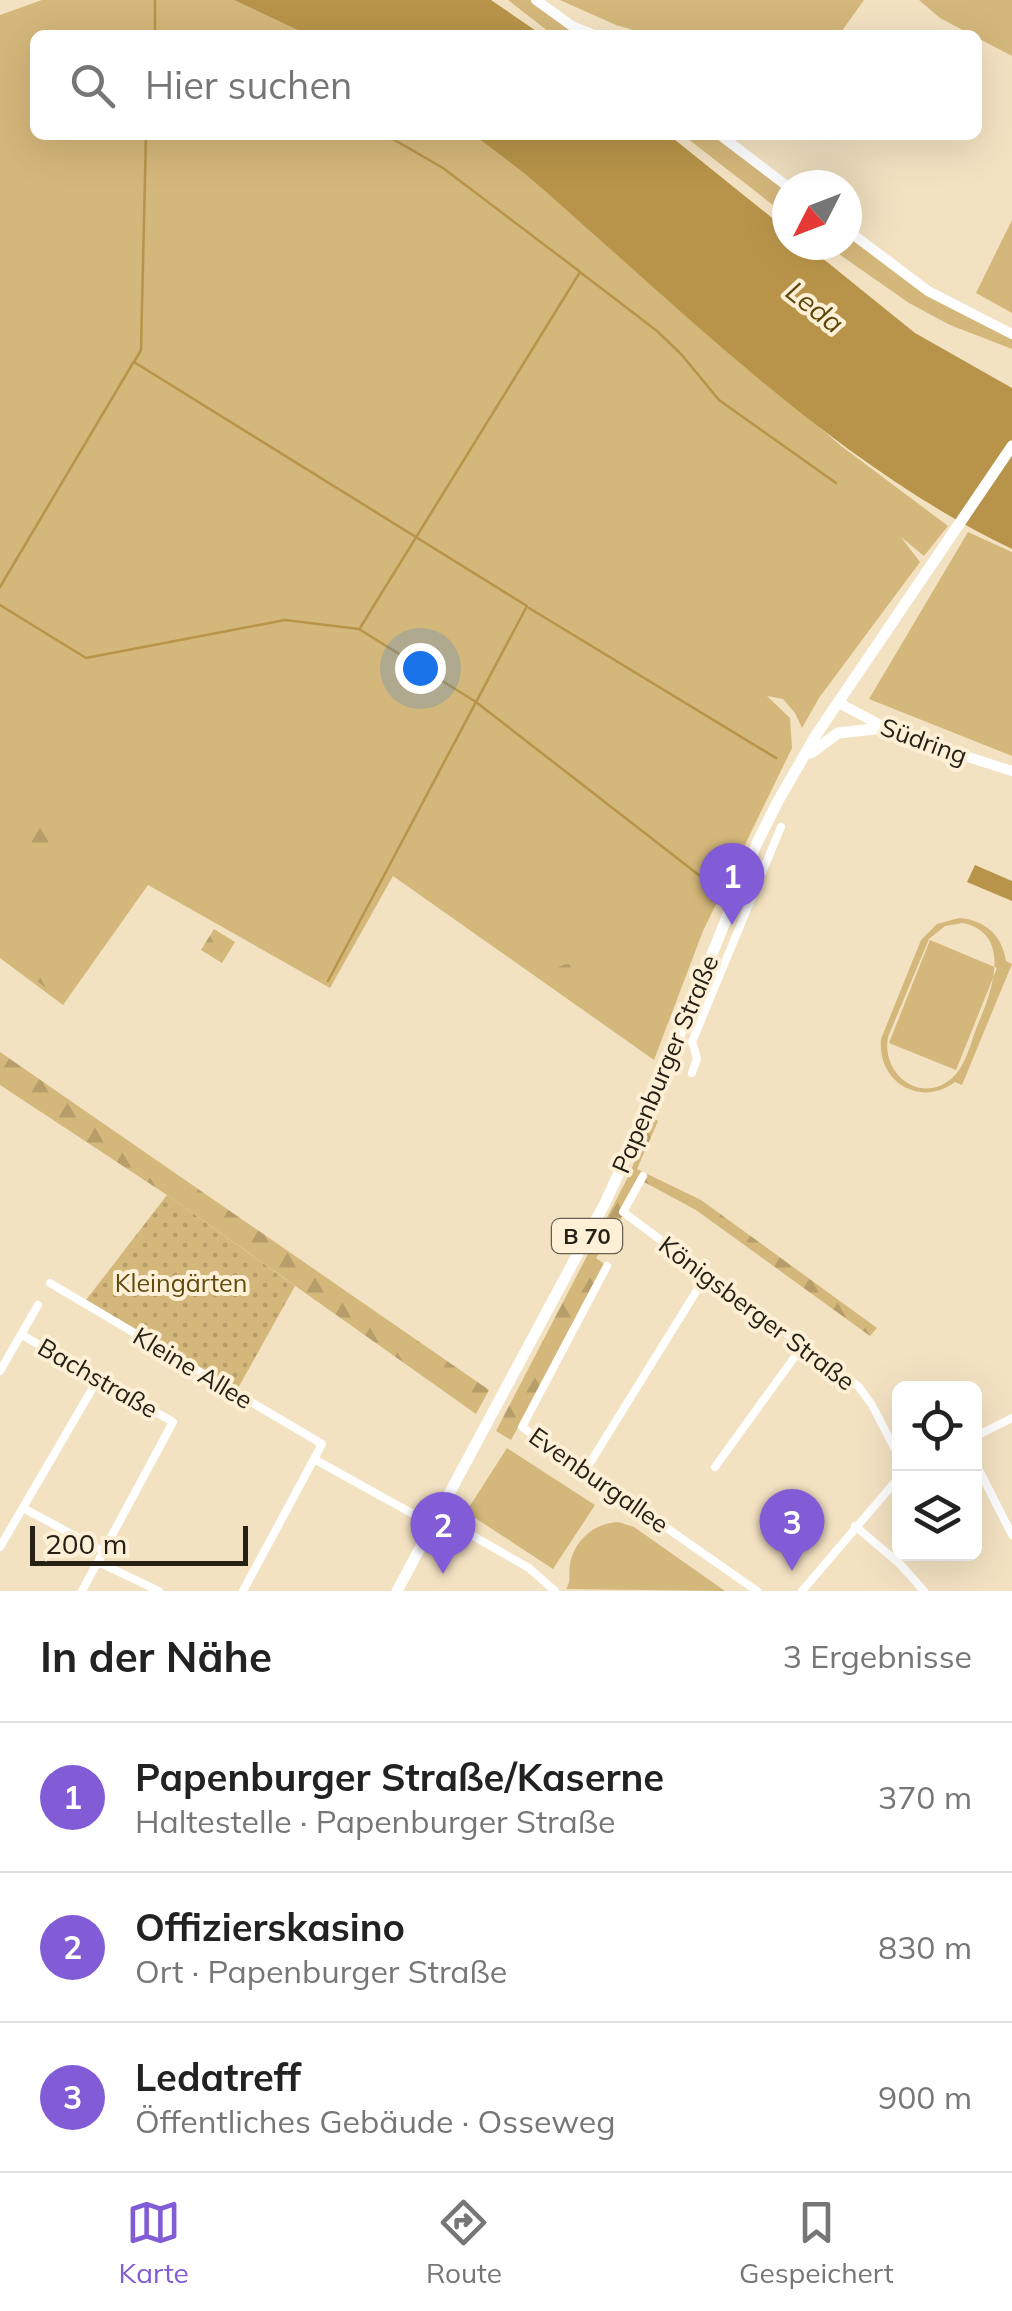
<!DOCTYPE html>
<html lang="de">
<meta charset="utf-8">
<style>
:root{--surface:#fff;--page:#f2f2f2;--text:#222;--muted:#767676;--line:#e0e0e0;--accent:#815cd6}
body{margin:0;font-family:Mulish,sans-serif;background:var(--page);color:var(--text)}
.controls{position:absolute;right:30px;bottom:30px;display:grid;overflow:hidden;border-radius:15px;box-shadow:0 10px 40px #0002}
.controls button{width:90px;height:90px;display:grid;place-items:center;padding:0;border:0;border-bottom:2px solid var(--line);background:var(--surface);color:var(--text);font:50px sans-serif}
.compass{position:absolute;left:772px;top:170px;width:90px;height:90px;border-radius:50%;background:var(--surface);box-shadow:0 10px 40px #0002;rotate:228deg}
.scale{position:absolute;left:30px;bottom:25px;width:218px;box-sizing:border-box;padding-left:10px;border:5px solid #272115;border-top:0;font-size:28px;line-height:35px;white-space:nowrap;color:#272115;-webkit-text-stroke:8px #fdf0d6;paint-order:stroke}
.you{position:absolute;left:420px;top:668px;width:35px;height:35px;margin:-25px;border:8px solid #fff;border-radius:50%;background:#1a73e8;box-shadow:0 0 0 15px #1a73e833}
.badge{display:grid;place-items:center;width:65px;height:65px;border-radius:50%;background:var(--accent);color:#fff;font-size:32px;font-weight:700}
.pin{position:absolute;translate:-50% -82px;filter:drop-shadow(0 2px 5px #0008)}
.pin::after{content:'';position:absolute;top:52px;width:35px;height:30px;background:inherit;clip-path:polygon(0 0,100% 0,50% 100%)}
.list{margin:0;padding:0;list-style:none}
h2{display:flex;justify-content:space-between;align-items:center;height:130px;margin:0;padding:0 40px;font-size:42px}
h2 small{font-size:32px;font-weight:400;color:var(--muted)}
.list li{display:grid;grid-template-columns:65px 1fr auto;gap:30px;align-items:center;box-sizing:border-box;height:150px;padding:0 40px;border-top:2px solid var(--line)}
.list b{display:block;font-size:38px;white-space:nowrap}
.list p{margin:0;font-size:32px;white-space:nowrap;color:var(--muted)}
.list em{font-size:32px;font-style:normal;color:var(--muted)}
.icon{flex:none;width:55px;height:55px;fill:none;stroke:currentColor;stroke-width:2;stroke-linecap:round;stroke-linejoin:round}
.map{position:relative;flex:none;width:1012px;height:1591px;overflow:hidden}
.search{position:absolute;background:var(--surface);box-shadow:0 10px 40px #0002;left:30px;right:30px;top:30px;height:110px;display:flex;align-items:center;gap:25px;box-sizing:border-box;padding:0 35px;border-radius:15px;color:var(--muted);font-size:38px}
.sheet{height:580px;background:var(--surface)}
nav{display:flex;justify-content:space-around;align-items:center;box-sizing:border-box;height:140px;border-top:2px solid var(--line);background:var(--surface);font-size:28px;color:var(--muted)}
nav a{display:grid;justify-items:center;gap:5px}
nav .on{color:var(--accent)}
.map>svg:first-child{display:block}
.grass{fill:#d4b77a;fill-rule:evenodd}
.forest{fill:url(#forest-firs)}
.park{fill:url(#park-dots)}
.water{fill:#b79449}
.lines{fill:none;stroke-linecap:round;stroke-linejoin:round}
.stream{stroke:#b79449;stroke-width:2.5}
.street{stroke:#fff;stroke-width:8}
.secondary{stroke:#fff;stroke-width:10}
.primary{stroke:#fff;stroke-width:11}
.labels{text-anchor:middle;stroke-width:8;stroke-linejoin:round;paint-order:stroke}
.shield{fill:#fdf0d6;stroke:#675f4f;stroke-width:2.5}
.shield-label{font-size:22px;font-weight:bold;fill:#272115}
.street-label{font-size:25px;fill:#272115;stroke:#fdf0d6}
.park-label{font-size:25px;fill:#62490d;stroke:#fdf0d6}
.water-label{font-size:28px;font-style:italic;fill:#5f470a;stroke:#fdf0d6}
</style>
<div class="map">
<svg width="1012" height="1591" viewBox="0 0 1012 1591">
<defs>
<pattern id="forest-firs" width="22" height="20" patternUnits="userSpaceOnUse" patternTransform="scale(2.5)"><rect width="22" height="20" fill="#d4b77a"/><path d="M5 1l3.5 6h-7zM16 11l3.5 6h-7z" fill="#b69d69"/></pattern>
<pattern id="park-dots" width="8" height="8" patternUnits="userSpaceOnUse" patternTransform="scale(2.5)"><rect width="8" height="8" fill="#d4b77a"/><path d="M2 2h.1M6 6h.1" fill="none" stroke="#b69d69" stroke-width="1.8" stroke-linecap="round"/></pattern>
</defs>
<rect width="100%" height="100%" fill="#f3e2c2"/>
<path class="grass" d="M 42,0 L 234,0 L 308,35 L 35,35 L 35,135 L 474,135 L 525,174 L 840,445 L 948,526 L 924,556 L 901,537 L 920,562 L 819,698 L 802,728 L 795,713 L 783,699 L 767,696 L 790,718 L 792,748 L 703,931 L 654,1060 L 393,876 L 330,988 L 148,885 L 63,1005 L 0,958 L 0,15 Z
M 508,0 L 530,0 L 584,35 L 553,35 Z
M 560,0 L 864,0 L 839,35 L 651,35 L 616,25 Z
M 919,0 L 1012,0 L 1012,56 L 940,18 Z
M 683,135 L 715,135 L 787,190 L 787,216 Z
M 1012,220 L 1012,313 L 976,293 Z
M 847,236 L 1012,338 L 1012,349 L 950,325 L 909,303 L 826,245 L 847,245 Z
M 968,532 L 1012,552 L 1012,756 L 869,699 Z
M 959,918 C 985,920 1002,935 1006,961 L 1012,964 L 962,1085 L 955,1082 C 920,1108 877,1082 881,1039 L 921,940 L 937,924 ZM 963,923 C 1012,934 993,989 978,1024 C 971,1041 966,1067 951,1079 C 919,1105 881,1073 888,1037 L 929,939 L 945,926 Z
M 930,940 L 997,968 L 956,1070 L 889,1043 Z
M 507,1448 L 595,1505 L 553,1569 L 466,1512 Z
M 618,1522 L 634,1527 L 725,1591 L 566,1589 C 572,1579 568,1575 570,1564 C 574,1541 594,1523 618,1522 Z"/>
<path class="forest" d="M269 735a14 14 0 1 1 28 0a14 14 0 1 1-28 0Z
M 36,823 L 71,843 L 54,866 L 23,848 Z
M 214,929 L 235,942 L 222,963 L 201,950 Z
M 36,961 L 71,986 L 61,1000 L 27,973 Z
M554 978a14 14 0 1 1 28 0a14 14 0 1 1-28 0Z
M 0,1052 L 489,1390 L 476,1414 L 167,1195 L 0,1085 Z
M 653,1118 L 658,1121 L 637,1169 L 701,1200 L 877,1328 L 870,1336 L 696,1210 L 644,1182 L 596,1258 L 607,1266 L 511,1440 L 496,1431 L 628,1177 Z"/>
<path class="park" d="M 167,1195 L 295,1286 L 237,1390 L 86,1300 Z"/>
<path class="water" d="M 234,0 L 491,0 L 542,35 L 308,35 Z
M 474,135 L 669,135 L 787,230 L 787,245 L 806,245 L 915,333 L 1012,388 L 1012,549 C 829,461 678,305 525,174 Z
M 975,865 L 1012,881 L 1012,901 L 967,882 Z"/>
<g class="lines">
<path class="stream" d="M 155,0 L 155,30
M 146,135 L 141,350 L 134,362 L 527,606 L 328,981
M 386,135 L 443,168 L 579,271
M 0,587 L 133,363
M 0,605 L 86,658 L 285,620 L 359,629 L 476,702 L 713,886
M 529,608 L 776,758
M 360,628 L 580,272 L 657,331 L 681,354 L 719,400 L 836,483"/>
<path class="street" d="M 692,1073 L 697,1058 L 692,1042 L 781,827
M 643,1176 L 623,1212 L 859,1387 L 872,1405 L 900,1459
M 607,1266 L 522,1427 L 757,1591
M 50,1283 L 322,1444 L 314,1459
M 22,1335 L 173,1422 L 82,1591
M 0,1371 L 38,1305
M 974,1437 L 1012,1418
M 974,1460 L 1012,1535
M 715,1467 L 804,1344
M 585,1471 L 707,1274
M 25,1509 L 103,1551
M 438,1516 L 529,1568 L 555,1591
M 855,1526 L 900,1564 L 924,1591
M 0,1547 L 98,1379
M 98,1562 L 159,1591
M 243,1591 L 314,1459 L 433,1525
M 802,1591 L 900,1476"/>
<path class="secondary" d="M 536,0 L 572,26 L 594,35
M 720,135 L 787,186
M 847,230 L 928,291 L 1012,334
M 839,703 L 899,735 L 1012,771"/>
<path class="primary" d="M 811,753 L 838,733 L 883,728
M 397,1591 L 605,1203 L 657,1090 L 757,843 L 778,801 L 816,735 L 1012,446"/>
</g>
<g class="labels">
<rect class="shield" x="552" y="1219" width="70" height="34" rx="8"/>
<g class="shield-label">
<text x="587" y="1244">B 70</text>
</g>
<g class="street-label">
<text transform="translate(924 741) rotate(20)" y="9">Südring</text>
<text transform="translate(665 1064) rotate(-67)" y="9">Papenburger Straße</text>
<text transform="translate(757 1313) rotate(37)" y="9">Königsberger Straße</text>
<text transform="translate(193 1368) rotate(31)" y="9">Kleine Allee</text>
<text transform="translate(98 1378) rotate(30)" y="9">Bachstraße</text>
<text transform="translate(599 1480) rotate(35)" y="9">Evenburgallee</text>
</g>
<g class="park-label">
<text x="181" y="1292">Kleingärten</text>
</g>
<g class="water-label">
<text transform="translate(815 307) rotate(38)" y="10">Leda</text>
</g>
</g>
</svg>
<div class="controls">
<button><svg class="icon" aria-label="locate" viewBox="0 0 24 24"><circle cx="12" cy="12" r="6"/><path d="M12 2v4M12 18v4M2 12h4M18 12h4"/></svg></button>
<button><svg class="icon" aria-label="layers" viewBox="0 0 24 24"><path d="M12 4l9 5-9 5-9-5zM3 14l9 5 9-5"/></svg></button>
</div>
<svg class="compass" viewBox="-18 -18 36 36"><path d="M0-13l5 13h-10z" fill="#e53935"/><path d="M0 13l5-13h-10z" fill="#767676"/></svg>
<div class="scale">200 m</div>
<div class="you"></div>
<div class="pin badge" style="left:732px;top:925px">1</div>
<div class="pin badge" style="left:443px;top:1574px">2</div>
<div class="pin badge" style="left:792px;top:1571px">3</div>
<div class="search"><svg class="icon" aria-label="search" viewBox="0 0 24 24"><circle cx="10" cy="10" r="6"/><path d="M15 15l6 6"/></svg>Hier suchen</div>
</div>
<section class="sheet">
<h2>In der Nähe<small>3 Ergebnisse</small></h2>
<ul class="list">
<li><span class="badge">1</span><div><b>Papenburger Straße/Kaserne</b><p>Haltestelle · Papenburger Straße</p></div><em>370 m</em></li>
<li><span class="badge">2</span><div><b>Offizierskasino</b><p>Ort · Papenburger Straße</p></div><em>830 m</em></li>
<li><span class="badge">3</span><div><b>Ledatreff</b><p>Öffentliches Gebäude · Osseweg</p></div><em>900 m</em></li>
</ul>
</section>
<nav>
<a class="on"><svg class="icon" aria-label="map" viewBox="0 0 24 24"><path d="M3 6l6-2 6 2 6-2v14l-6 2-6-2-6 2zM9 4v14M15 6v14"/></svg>Karte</a>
<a><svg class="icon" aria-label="directions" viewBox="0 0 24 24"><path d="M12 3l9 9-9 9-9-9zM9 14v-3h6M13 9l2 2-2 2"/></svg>Route</a>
<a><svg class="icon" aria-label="saved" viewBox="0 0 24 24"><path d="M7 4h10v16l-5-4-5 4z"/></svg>Gespeichert</a>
</nav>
